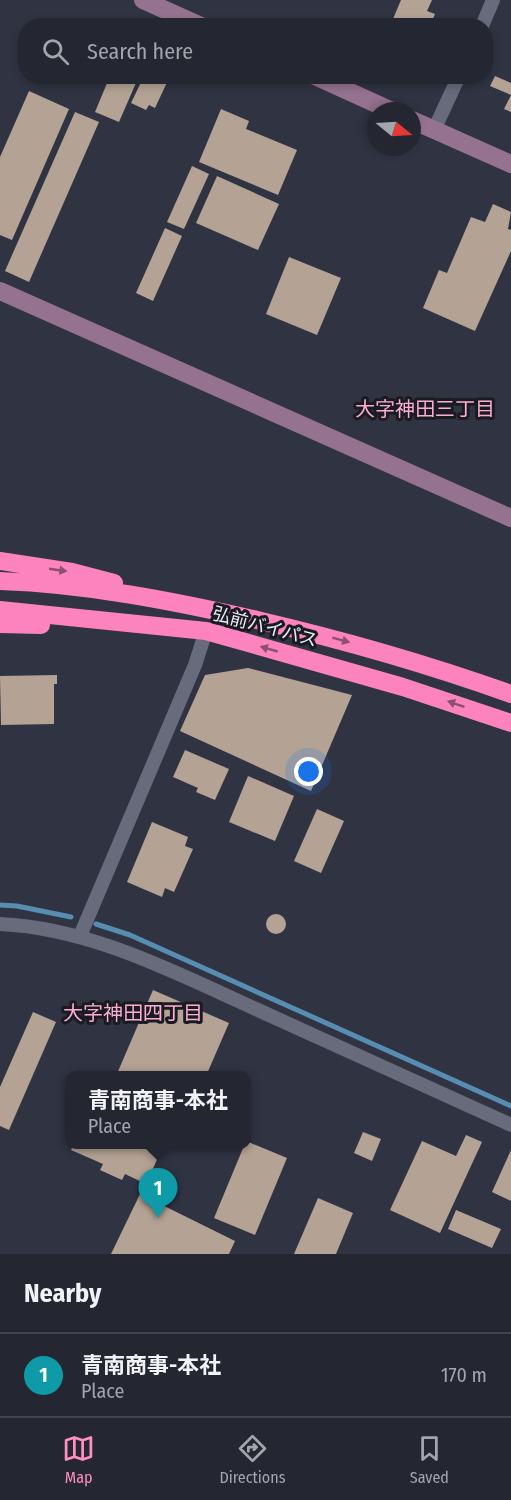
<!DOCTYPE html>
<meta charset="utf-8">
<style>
:root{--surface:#242632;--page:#30323e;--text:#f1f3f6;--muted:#a3a5ac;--line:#41434d;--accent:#fd8fc1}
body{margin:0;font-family:"Fira Sans Condensed","Noto Sans JP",sans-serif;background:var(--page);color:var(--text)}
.compass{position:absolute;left:367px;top:102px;width:54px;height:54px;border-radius:50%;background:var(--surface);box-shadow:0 3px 9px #0003;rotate:108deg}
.you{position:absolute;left:309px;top:772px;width:21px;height:21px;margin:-15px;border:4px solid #fff;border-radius:50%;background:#1a73e8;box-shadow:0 0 0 9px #1a73e833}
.badge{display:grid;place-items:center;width:39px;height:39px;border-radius:50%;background:var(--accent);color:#fff;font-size:20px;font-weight:700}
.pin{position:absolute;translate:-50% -50px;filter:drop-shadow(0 2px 3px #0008)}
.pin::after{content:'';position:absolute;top:32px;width:21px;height:18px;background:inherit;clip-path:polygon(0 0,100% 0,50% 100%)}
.popup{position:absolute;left:65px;top:1071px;width:186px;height:78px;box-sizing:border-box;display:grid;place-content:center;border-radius:12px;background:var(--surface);filter:drop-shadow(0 2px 4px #0005);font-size:20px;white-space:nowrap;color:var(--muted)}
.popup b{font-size:22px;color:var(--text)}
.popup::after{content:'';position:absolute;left:50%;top:100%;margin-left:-12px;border:12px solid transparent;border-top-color:var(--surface)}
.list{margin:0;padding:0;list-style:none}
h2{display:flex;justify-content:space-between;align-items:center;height:78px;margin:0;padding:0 24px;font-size:26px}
h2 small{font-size:20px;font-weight:400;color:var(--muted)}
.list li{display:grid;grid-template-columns:39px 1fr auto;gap:18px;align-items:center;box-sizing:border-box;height:84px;padding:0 24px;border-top:2px solid var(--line)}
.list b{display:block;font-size:22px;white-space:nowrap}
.list p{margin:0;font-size:20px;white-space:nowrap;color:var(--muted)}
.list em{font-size:20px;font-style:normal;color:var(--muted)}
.icon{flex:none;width:33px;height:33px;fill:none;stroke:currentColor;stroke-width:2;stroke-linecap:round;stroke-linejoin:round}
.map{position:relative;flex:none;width:511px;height:1254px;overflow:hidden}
.search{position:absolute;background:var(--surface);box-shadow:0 3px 9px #0003;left:18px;right:18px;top:18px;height:66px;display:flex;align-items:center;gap:15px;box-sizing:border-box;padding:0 21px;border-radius:24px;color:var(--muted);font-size:22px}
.sheet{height:162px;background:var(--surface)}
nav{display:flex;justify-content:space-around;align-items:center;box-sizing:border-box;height:84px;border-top:2px solid var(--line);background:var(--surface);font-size:16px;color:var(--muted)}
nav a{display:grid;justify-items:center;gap:3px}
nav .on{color:var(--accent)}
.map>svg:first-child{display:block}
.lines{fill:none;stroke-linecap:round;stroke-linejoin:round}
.stream{stroke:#568db0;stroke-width:5}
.building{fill:#b4a395}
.street{stroke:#686b7c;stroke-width:14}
.secondary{stroke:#957290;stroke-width:18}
.highway{stroke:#fd83bf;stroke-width:18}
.oneway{fill:#8c4f70}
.labels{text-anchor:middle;stroke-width:6;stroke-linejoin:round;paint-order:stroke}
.street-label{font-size:18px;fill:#e9ebf5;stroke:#1a1b22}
.neighbourhood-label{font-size:20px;fill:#fbadcf;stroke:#1a1b22}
</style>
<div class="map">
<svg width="511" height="1254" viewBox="0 0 511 1254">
<rect width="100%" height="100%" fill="#303342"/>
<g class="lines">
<path class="stream" d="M 0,905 L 17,906 L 71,917
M 96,924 L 130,935 L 511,1106"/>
</g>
<path class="building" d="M 401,0 L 432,0 L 427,11 L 435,14 L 430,26 L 422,23 L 421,26 L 390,26 Z
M 110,76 L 139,76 L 119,122 L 95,112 Z
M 144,76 L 170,76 L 155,108 L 149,105 L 146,110 L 131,103 Z
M 495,76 L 511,83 L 511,112 L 504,109 L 511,95 L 490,86 Z
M 29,91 L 69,109 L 12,240 L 0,235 L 0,157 Z
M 221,109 L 249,121 L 246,129 L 297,150 L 278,195 L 199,162 Z
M 75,112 L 99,122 L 29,282 L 5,271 Z
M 192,166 L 209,174 L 184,229 L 167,222 Z
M 217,176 L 279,204 L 258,250 L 196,223 Z
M 493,204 L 511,212 L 508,229 L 511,230 L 511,251 L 475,331 L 423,308 L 439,270 L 447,273 L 471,217 L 485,222 Z
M 165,228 L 182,236 L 153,301 L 136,293 Z
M 289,257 L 341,278 L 317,335 L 266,314 Z
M 248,668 L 352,695 L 311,791 L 180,731 L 205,675 Z
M 57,675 L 57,684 L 54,684 L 54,724 L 1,725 L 0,676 Z
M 185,750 L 229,769 L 215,800 L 196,792 L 198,788 L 173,777 Z
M 248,776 L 294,796 L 275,841 L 229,822 Z
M 317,809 L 344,821 L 321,873 L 294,861 Z
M 152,822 L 188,837 L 185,846 L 193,849 L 174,892 L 165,888 L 162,897 L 127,882 Z
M266 924a10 10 0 1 1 20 0a10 10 0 1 1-20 0Z
M 153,990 L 229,1023 L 206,1076 L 116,1076 Z
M 33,1012 L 56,1022 L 9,1130 L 0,1126 L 0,1087 Z
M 363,1132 L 381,1139 L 372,1161 L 354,1153 Z
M 466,1135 L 482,1142 L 440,1233 L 390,1210 L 422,1141 L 456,1156 Z
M 246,1141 L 287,1158 L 255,1235 L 214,1218 Z
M 74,1144 L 164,1144 L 146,1184 L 125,1174 L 122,1180 L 100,1170 L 103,1164 L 71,1150 Z
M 511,1150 L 511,1201 L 492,1192 Z
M 140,1194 L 235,1241 L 229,1254 L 111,1254 Z
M 318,1198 L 353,1213 L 336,1254 L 294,1254 Z
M 456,1210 L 501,1229 L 492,1248 L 448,1229 Z"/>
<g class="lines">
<path class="street" d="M 482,26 L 493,0
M 434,130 L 459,76
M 0,924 C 91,928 176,973 258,1010 C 342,1048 427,1087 511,1125
M 80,936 L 195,665 L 206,631"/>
<path class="secondary" d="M 143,0 L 201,26
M 315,76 L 392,111
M 412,120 L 511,164
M 0,291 L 511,518"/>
<path class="highway" d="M 0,561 L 72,572 L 114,583
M 0,581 C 87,584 173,601 257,620 C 343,640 427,664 511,694
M 0,610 L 206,631 L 403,687 L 511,723
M 0,624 L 41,625"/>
</g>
<defs><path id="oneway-solid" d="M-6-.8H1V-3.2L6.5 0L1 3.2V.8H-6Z" transform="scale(1.5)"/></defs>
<g class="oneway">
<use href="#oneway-solid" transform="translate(58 570) rotate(8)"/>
<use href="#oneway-solid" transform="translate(341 640) rotate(15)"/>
<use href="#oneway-solid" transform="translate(269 649) rotate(-164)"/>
<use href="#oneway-solid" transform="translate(456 704) rotate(-161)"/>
</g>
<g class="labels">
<g class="street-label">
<text transform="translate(265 627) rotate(15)" y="6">弘前バイパス</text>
</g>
<g class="neighbourhood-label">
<text x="425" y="416">大字神田三丁目</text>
<text x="133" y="1020">大字神田四丁目</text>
</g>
</g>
</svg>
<svg class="compass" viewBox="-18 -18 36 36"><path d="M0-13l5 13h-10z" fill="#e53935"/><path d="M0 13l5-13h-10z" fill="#a3a5ac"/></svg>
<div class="you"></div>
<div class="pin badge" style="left:158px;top:1218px;background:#0f9aa8">1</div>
<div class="popup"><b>青南商事-本社</b>Place</div>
<div class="search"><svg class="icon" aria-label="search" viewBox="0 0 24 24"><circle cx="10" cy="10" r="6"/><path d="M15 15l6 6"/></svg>Search here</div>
</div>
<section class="sheet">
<h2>Nearby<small></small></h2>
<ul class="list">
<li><span class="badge" style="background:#0f9aa8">1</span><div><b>青南商事-本社</b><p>Place</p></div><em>170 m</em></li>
</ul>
</section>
<nav>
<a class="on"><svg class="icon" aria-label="map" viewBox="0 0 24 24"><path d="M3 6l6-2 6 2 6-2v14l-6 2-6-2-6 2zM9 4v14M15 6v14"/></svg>Map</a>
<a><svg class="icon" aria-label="directions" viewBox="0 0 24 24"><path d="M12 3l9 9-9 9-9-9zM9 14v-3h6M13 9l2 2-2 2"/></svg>Directions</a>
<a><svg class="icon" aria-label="saved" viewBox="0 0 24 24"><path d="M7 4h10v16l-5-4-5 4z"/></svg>Saved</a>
</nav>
